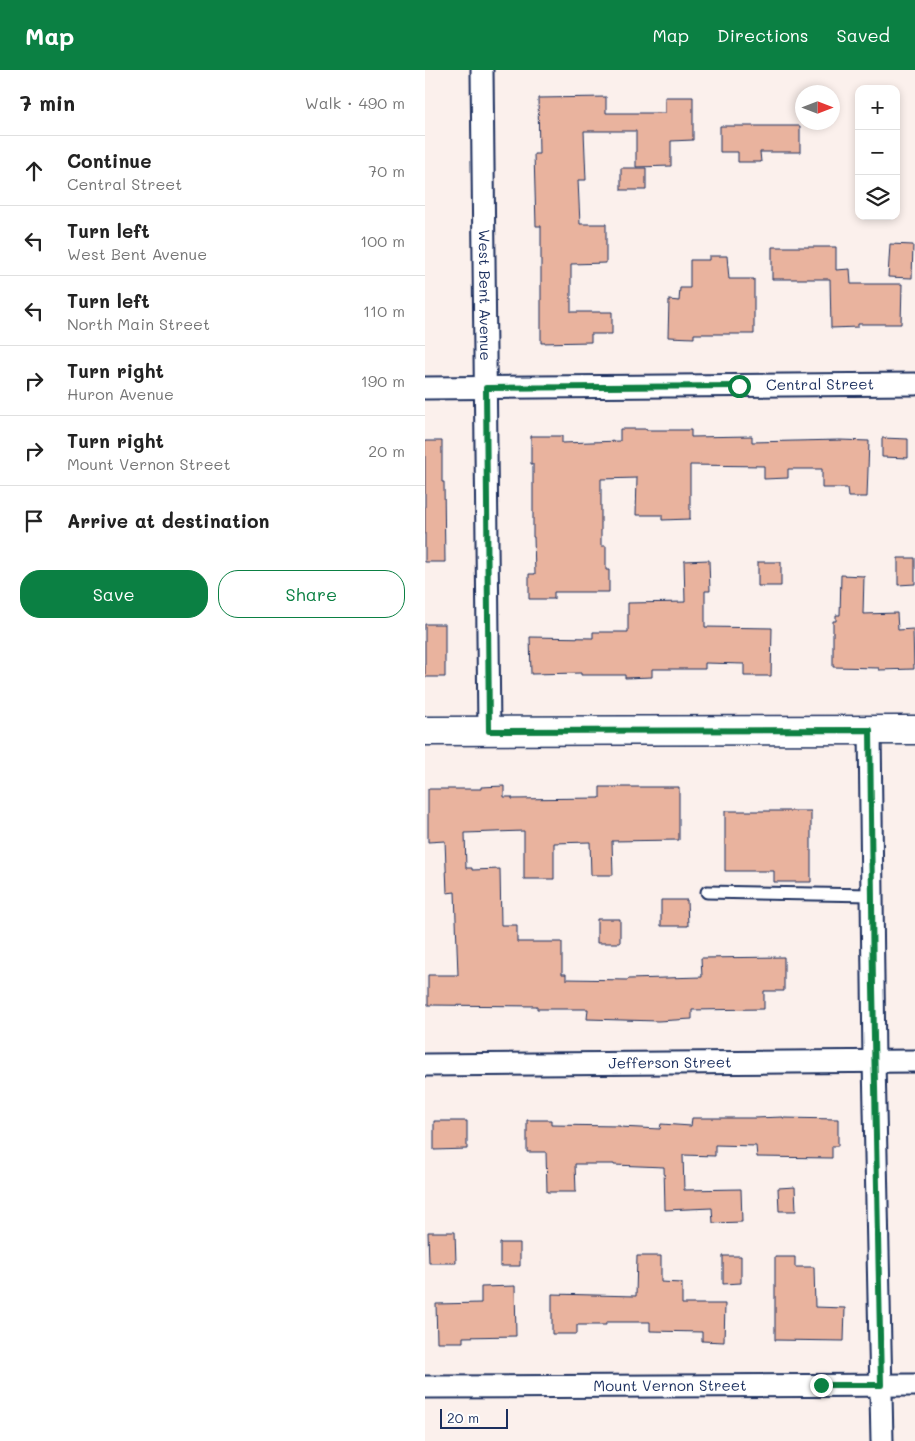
<!DOCTYPE html>
<meta charset="utf-8">
<style>
:root{--surface:#fff;--page:#f2f2f2;--text:#222;--muted:#767676;--line:#e0e0e0;--accent:#0b8043}
body{margin:0;font-family:Mali,sans-serif;background:var(--page);color:var(--text)}
.controls{position:absolute;right:15px;top:15px;display:grid;overflow:hidden;border-radius:10px;box-shadow:0 2px 8px #0003}
.controls button{width:45px;height:45px;display:grid;place-items:center;padding:0;border:0;border-bottom:1px solid var(--line);background:var(--surface);color:var(--text);font:25px sans-serif}
.compass{position:absolute;left:370px;top:15px;width:45px;height:45px;border-radius:50%;background:var(--surface);box-shadow:0 2px 8px #0003;rotate:90deg}
.scale{position:absolute;left:15px;bottom:12px;width:68px;box-sizing:border-box;padding-left:5px;border:2px solid #1b2f5e;border-top:0;font-size:14px;line-height:18px;white-space:nowrap;color:#1b2f5e;-webkit-text-stroke:4px #fff;paint-order:stroke}
.stop{position:absolute;width:15px;height:15px;margin:-11px;border:4px solid #0b8043;border-radius:50%;background:#fff}
.stop.end{background:#0b8043;border-color:#fff;box-shadow:0 1px 5px #0008}
.list{margin:0;padding:0;list-style:none}
h2{display:flex;justify-content:space-between;align-items:center;height:65px;margin:0;padding:0 20px;font-size:21px}
h2 small{font-size:16px;font-weight:400;color:var(--muted)}
.list li{display:grid;grid-template-columns:32px 1fr auto;gap:15px;align-items:center;box-sizing:border-box;height:70px;padding:0 20px;border-top:1px solid var(--line)}
.list b{display:block;font-size:19px;white-space:nowrap}
.list p{margin:0;font-size:16px;white-space:nowrap;color:var(--muted)}
.list em{font-size:16px;font-style:normal;color:var(--muted)}
.actions{display:flex;gap:10px;padding:15px 20px}
.actions a{flex:1;padding:11px 0;border:1px solid var(--accent);border-radius:20px;text-align:center;font-size:18px;color:var(--accent)}
.actions .main{background:var(--accent);color:#fff}
.icon{flex:none;width:28px;height:28px;fill:none;stroke:currentColor;stroke-width:2;stroke-linecap:round;stroke-linejoin:round}
.map{position:relative;flex:none;width:490px;height:1371px;overflow:hidden}
header{display:flex;align-items:center;gap:30px;box-sizing:border-box;height:70px;padding:0 25px;background:var(--accent);color:#fff}
header strong{font-size:24px}
nav{display:flex;gap:28px;margin-inline-start:auto;font-size:18px}
main{display:flex}
aside{flex:1;background:var(--surface)}
.map>svg:first-child{display:block}
.building{fill:#e9b39e;stroke:#1b2f5e}
.lines{fill:none;stroke-linecap:round;stroke-linejoin:round}
.lane-casing{stroke:#1b2f5e;stroke-width:15}
.street-casing{stroke:#1b2f5e;stroke-width:25}
.secondary-casing{stroke:#1b2f5e;stroke-width:31}
.lane{stroke:#fff;stroke-width:11}
.street{stroke:#fff;stroke-width:21}
.secondary{stroke:#fff;stroke-width:28}
.route{stroke:#0b8043;stroke-width:6}
.labels{text-anchor:middle;stroke-width:4.5;stroke-linejoin:round;paint-order:stroke}
.street-label{font-size:15px;fill:#1b2f5e;stroke:#fff}
</style>
<header>
<strong>Map</strong>
<nav><a>Map</a><a>Directions</a><a>Saved</a></nav>
</header>
<main>
<aside>
<h2>7 min<small>Walk · 490 m</small></h2>
<ul class="list">
<li><svg class="icon" aria-label="ahead" viewBox="0 0 24 24"><path d="M12 20V5M6 11l6-6 6 6"/></svg><div><b>Continue</b><p>Central Street</p></div><em>70 m</em></li>
<li><svg class="icon" aria-label="left" viewBox="0 0 24 24"><path d="M17 20v-9H6M10 6l-5 5 5 5"/></svg><div><b>Turn left</b><p>West Bent Avenue</p></div><em>100 m</em></li>
<li><svg class="icon" aria-label="left" viewBox="0 0 24 24"><path d="M17 20v-9H6M10 6l-5 5 5 5"/></svg><div><b>Turn left</b><p>North Main Street</p></div><em>110 m</em></li>
<li><svg class="icon" aria-label="right" viewBox="0 0 24 24"><path d="M7 20v-9h11M14 6l5 5-5 5"/></svg><div><b>Turn right</b><p>Huron Avenue</p></div><em>190 m</em></li>
<li><svg class="icon" aria-label="right" viewBox="0 0 24 24"><path d="M7 20v-9h11M14 6l5 5-5 5"/></svg><div><b>Turn right</b><p>Mount Vernon Street</p></div><em>20 m</em></li>
<li><svg class="icon" aria-label="arrive" viewBox="0 0 24 24"><path d="M6 21V4h12l-3 4 3 4H6"/></svg><div><b>Arrive at destination</b></div></li>
</ul>
<div class="actions"><a class="main">Save</a><a>Share</a></div>
</aside>
<div class="map">
<svg width="490" height="1371" viewBox="0 0 490 1371">
<rect width="100%" height="100%" fill="#fbf0ec"/>
<filter id="ink" filterUnits="userSpaceOnUse"><feTurbulence type="fractalNoise" baseFrequency=".02" numOctaves="2"/><feDisplacementMap in="SourceGraphic" scale="10" xChannelSelector="R" yChannelSelector="G"/><feConvolveMatrix kernelMatrix="1 2 1 2 8 2 1 2 1" color-interpolation-filters="sRGB"/></filter>
<g filter="url(#ink)">
<path class="building" d="M 181,27 L 181,43 L 240,43 L 240,27 L 268,27 L 268,70 L 246,71 L 246,96 L 211,97 L 211,61 L 159,61 L 161,110 L 153,110 L 155,154 L 181,154 L 181,193 L 146,194 L 146,242 L 187,242 L 187,264 L 166,264 L 166,272 L 116,273 L 116,156 L 111,156 L 109,84 L 114,84 L 113,28 Z
M 295,56 L 375,56 L 375,82 L 335,82 L 336,92 L 313,92 L 313,82 L 295,82 Z
M 196,98 L 221,98 L 221,120 L 196,120 Z
M 465,174 L 488,175 L 487,208 L 463,207 Z
M 347,177 L 411,177 L 411,200 L 425,199 L 426,214 L 477,214 L 476,254 L 433,254 L 433,257 L 406,258 L 405,209 L 347,209 Z
M 284,186 L 302,186 L 304,209 L 329,209 L 329,264 L 269,264 L 269,268 L 243,267 L 244,230 L 254,231 L 255,218 L 265,218 L 265,190 L 284,190 Z
M 195,359 L 221,359 L 221,360 L 266,360 L 266,367 L 327,366 L 327,372 L 415,370 L 444,371 L 442,427 L 423,427 L 422,418 L 397,418 L 397,399 L 363,399 L 363,408 L 339,409 L 339,396 L 265,395 L 265,449 L 237,450 L 237,445 L 211,445 L 212,408 L 176,409 L 176,476 L 181,476 L 181,500 L 184,500 L 184,522 L 129,522 L 129,529 L 104,529 L 104,504 L 110,504 L 109,467 L 108,467 L 108,394 L 106,394 L 106,366 L 137,366 L 137,373 L 195,371 Z
M 457,368 L 483,369 L 483,388 L 457,387 Z
M 0,371 L 17,371 L 17,412 L 19,412 L 20,492 L 0,492 Z
M 473,488 L 490,488 L 490,514 L 473,515 Z
M 284,490 L 285,521 L 280,521 L 280,557 L 347,558 L 346,606 L 319,606 L 319,594 L 280,593 L 280,599 L 227,599 L 227,607 L 200,608 L 200,605 L 156,605 L 156,603 L 106,604 L 105,567 L 168,568 L 168,562 L 203,562 L 203,533 L 260,532 L 259,491 Z
M 333,492 L 356,492 L 356,516 L 333,516 Z
M 416,505 L 439,506 L 438,544 L 472,543 L 473,560 L 488,559 L 489,599 L 454,600 L 454,598 L 408,597 L 408,551 L 411,551 L 411,545 L 415,545 Z
M 0,554 L 20,554 L 20,607 L 0,607 Z
M 79,716 L 79,727 L 87,727 L 87,729 L 175,728 L 175,717 L 254,717 L 254,770 L 187,771 L 188,805 L 166,805 L 165,772 L 129,773 L 129,809 L 99,809 L 99,761 L 40,763 L 41,798 L 47,798 L 47,800 L 75,799 L 76,855 L 92,855 L 92,872 L 137,872 L 137,904 L 141,904 L 141,909 L 203,910 L 203,909 L 277,907 L 276,888 L 359,887 L 359,921 L 339,921 L 339,939 L 267,940 L 267,949 L 233,951 L 162,949 L 163,939 L 112,939 L 112,936 L 3,935 L 3,905 L 33,905 L 30,822 L 22,823 L 20,771 L 3,772 L 3,719 L 56,719 L 56,717 Z
M 300,741 L 386,741 L 386,812 L 349,812 L 349,801 L 300,801 Z
M 236,830 L 262,830 L 263,856 L 236,856 Z
M 172,849 L 195,849 L 195,873 L 172,873 Z
M 358,1047 L 358,1048 L 413,1049 L 413,1076 L 407,1076 L 407,1088 L 332,1087 L 331,1076 L 290,1075 L 290,1086 L 258,1085 L 259,1120 L 316,1119 L 317,1152 L 288,1153 L 287,1138 L 240,1140 L 239,1097 L 189,1095 L 189,1094 L 150,1094 L 151,1122 L 122,1122 L 121,1082 L 102,1082 L 102,1050 L 126,1050 L 126,1055 L 195,1056 L 195,1057 L 235,1059 L 236,1054 L 266,1056 L 267,1048 L 330,1048 Z
M 9,1051 L 42,1051 L 42,1079 L 9,1080 Z
M 370,1117 L 371,1141 L 354,1141 L 353,1118 Z
M 3,1162 L 30,1162 L 31,1193 L 4,1193 Z
M 75,1173 L 95,1173 L 95,1196 L 75,1196 Z
M 212,1186 L 236,1186 L 236,1212 L 257,1213 L 257,1234 L 300,1234 L 299,1272 L 277,1271 L 277,1262 L 225,1261 L 225,1252 L 181,1252 L 181,1255 L 152,1255 L 152,1264 L 127,1264 L 127,1224 L 211,1226 Z
M 298,1186 L 316,1186 L 316,1213 L 298,1214 Z
M 350,1187 L 370,1187 L 370,1197 L 389,1197 L 390,1237 L 420,1238 L 419,1271 L 350,1270 Z
M 90,1216 L 91,1266 L 38,1267 L 38,1272 L 12,1272 L 11,1234 L 56,1233 L 56,1217 Z"/>
<g class="lines">
<g class="lane-casing">
<path id="lane" d="M 282,822 L 447,825"/>
</g>
<g class="street-casing">
<g id="street">
<path id="s1" d="M 57,0 L 64,661"/>
<path id="s2" d="M 0,318 L 490,314"/>
<path d="M 445,660 L 449,991 L 457,1371"/>
<path id="s3" d="M 0,995 L 490,991"/>
<path id="s4" d="M 0,1317 L 490,1315"/>
</g>
</g>
<g class="secondary-casing">
<path id="secondary" d="M 0,661 L 490,660"/>
</g>
<use href="#lane" class="lane"/>
<use href="#street" class="street"/>
<use href="#secondary" class="secondary"/>
</g>
</g>
<g class="lines" filter="url(#ink)">
<path class="route" d="M 314,316 L 61,318 L 64,661 L 445,660 L 448,917 L 456,1315 L 396,1315"/>
</g>
<g class="labels">
<g class="street-label">
<text dy="5" stroke="none"><textPath href="#s1" startOffset="225">West Bent Avenue</textPath></text>
<text dy="5" stroke="none"><textPath href="#s2" startOffset="395">Central Street</textPath></text>
<text dy="5" stroke="none"><textPath href="#s3" startOffset="245">Jefferson Street</textPath></text>
<text dy="5" stroke="none"><textPath href="#s4" startOffset="245">Mount Vernon Street</textPath></text>
</g>
</g>
</svg>
<div class="controls">
<button>+</button>
<button>−</button>
<button><svg class="icon" aria-label="layers" viewBox="0 0 24 24"><path d="M12 4l9 5-9 5-9-5zM3 14l9 5 9-5"/></svg></button>
</div>
<svg class="compass" viewBox="-18 -18 36 36"><path d="M0-13l5 13h-10z" fill="#e53935"/><path d="M0 13l5-13h-10z" fill="#767676"/></svg>
<div class="scale">20 m</div>
<div class="stop" style="left:314px;top:316px"></div>
<div class="stop end" style="left:396px;top:1315px"></div>
</div>
</main>
